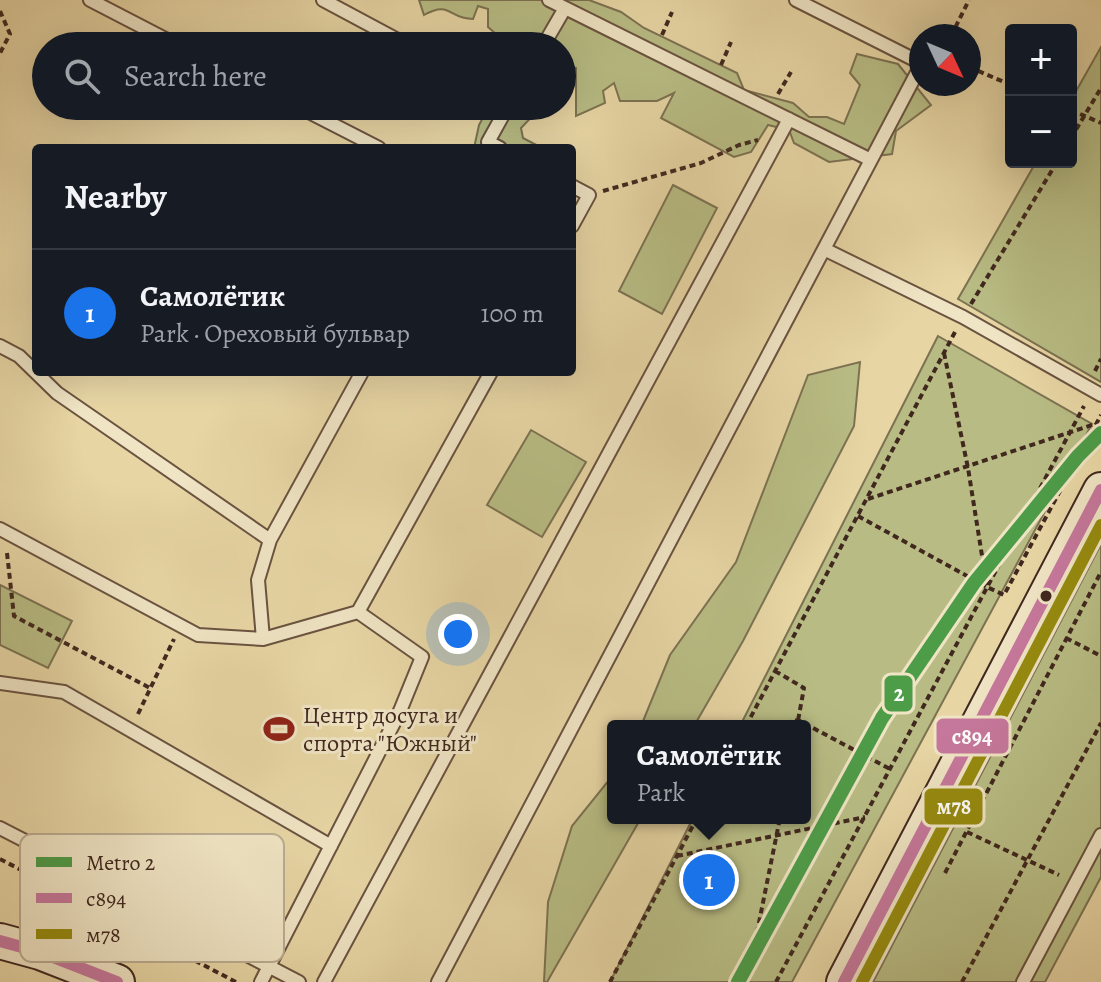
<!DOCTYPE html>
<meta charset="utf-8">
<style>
:root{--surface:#171b24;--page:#242831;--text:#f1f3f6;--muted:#9ea1a6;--line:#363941;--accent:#1a73e8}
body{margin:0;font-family:Alegreya,serif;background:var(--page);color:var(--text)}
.controls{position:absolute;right:24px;top:24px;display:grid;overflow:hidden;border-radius:8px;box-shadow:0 8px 32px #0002}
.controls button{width:72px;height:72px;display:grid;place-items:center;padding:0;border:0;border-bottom:2px solid var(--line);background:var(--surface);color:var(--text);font:40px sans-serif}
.compass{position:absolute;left:909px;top:24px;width:72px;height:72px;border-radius:50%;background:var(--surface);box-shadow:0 8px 32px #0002;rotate:134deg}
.you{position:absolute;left:458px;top:634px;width:28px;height:28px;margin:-20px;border:6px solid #fff;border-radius:50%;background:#1a73e8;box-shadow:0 0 0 12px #1a73e833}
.badge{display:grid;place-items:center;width:52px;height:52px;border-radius:50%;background:var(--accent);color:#fff;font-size:26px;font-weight:700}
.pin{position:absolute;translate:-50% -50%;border:4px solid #fff;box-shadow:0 2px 8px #0006}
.popup{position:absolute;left:607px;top:720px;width:204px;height:104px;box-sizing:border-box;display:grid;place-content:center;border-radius:8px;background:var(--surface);filter:drop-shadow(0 2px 6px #0005);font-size:26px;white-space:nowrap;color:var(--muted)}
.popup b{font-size:30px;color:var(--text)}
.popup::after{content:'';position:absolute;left:50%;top:100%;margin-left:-16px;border:16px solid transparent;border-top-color:var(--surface)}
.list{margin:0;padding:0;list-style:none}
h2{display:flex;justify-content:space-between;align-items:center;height:104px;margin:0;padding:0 32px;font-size:34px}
h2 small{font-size:26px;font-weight:400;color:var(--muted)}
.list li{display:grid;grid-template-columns:52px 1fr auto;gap:24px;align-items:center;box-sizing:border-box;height:128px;padding:0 32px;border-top:2px solid var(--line)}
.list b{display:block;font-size:30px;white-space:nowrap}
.list p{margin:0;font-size:26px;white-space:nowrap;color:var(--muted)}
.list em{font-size:26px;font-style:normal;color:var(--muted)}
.icon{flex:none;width:44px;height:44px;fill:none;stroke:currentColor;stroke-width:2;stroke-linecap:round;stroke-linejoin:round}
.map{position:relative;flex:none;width:1101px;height:982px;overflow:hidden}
.search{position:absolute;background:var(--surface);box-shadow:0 8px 32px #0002;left:32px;top:32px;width:544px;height:88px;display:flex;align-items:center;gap:20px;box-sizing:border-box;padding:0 28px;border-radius:44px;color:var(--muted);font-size:30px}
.panel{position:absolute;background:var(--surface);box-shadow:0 8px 32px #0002;left:32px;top:144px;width:544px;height:232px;border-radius:8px}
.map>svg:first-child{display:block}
.green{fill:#b8bc84;stroke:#7c7252;stroke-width:2}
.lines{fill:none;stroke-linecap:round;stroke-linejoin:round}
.lane-casing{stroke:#6a5340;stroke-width:16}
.secondary-casing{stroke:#41281f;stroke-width:38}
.path{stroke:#41281f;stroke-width:4;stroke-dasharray:6 4;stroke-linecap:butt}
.lane{stroke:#efe4c4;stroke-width:12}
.secondary{stroke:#efe4c4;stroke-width:34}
.bus-1-casing{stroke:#efe4c4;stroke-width:18}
.bus-2-casing{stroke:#efe4c4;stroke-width:18}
.bus-1{stroke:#c6789c;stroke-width:12}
.bus-2{stroke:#968b10;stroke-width:12}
.metro-1-casing{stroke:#efe4c4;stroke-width:20}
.metro-1{stroke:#4d9c48;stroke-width:14}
.bus-dot{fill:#41281f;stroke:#efe4c4;stroke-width:3}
.labels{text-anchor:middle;stroke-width:6;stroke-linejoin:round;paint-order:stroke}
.poi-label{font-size:24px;fill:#41281f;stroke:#efe4c4;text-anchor:start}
.key{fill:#efe4c4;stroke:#bbac92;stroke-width:2}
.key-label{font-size:22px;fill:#41281f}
.line-badge{stroke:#efe4c4;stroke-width:3}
.badge-label{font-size:22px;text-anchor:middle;font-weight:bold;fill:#fff}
</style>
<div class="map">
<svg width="1101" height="982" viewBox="0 0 1101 982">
<rect width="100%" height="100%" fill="#e7d5a4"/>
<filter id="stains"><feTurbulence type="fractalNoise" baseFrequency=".0025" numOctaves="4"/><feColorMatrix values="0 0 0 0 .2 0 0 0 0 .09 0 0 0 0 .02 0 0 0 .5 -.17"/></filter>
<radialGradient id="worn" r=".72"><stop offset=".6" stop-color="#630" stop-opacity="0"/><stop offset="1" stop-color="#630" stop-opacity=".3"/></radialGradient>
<path class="green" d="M 419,0 L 589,0 L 621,12 L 644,28 L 737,73 L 744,90 L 793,103 L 809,117 L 827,117 L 844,124 L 860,85 L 850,73 L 857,54 L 898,64 L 931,105 L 896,131 L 892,154 L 829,162 L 794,143 L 789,130 L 768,125 L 751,152 L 734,157 L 661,118 L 674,93 L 657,101 L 620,101 L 614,83 L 603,91 L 605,103 L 576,116 L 576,68 L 564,67 L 562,71 L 562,46 L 519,46 L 516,41 L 504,41 L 488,27 L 488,9 L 478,6 L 473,19 C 448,19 451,0 424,15 Z
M 1101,47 L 1101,382 L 958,299 L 1036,162 L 1071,162 L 1071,100 Z
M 489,106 L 542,106 L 521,128 L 523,138 L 542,148 L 474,148 L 479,125 Z
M 673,185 L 717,208 L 662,314 L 619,291 Z
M 938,336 L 1092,424 L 792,982 L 610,982 L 693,818 L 805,818 L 805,726 L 740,726 Z
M 860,362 L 854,426 L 743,641 L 694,726 L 641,726 L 670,655 L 736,562 L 808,375 Z
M 531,430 L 586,462 L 542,537 L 487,505 Z
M 1101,544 L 1101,877 L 1045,982 L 873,982 Z
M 0,585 L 72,621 L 48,668 L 0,645 Z
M 613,775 L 613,818 L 641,818 L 547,982 L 544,982 L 548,902 L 572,826 Z"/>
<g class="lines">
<g class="lane-casing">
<path id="lane" d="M 90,0 L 179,46
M 323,0 L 409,46
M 549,0 L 871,160 L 824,249 L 963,317 L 1101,395
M 796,0 L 921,63
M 543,46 L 565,8
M 297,106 L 379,148
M 500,148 L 488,142 L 508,106
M 871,160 L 921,65
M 572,186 L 589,195 L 572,226
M 0,346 L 19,356 L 57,393 L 270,540 L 258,580 L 263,639
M 0,529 L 198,635 L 263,639 L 358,612
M 270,540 L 362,372
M 0,683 L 64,692 L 331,846
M 0,828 L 299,982
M 261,982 L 400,711 L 422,657 L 358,612 L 491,372
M 324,982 L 789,119
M 438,982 L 824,249
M 1023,982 L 1101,835"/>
</g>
<g class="secondary-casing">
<path id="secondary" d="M 0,941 L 40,952 L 117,982
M 844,982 L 1101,490"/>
</g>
<path class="path" d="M 0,11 L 10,34 L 0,53
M 662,35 L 672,12
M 951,36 L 969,0
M 721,65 L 731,42
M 969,67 L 1011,85
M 778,94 L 791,72
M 1071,110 L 1101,123
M 1071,138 L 1101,88
M 603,191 L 701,163 L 739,145 L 758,140
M 971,304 L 1057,162
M 944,353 L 968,468 L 987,587 L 1004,595 L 1101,415
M 1095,371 L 1101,359
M 868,499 L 1095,424
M 858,516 L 987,587
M 7,553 L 14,616 L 150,688
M 1066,638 L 1101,656
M 775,671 L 804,688 L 797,726
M 138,714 L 174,639
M 746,726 L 955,332
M 776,726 L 798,720 L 890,769
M 967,832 L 1059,875
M 677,856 L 865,817
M 0,859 L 236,982
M 945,873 L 1101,572
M 610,982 L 697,818
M 747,982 L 780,818
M 776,982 L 1084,406
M 962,982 L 1101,723"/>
<use href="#lane" class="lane"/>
<use href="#secondary" class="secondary"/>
<g class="bus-1-casing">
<path id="bus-1" d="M 0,941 L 40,952 L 117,982
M 844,982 L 1101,490"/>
</g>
<g class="bus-2-casing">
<path id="bus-2" d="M 862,982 L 1101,525"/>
</g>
<use href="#bus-1" class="bus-1"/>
<use href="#bus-2" class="bus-2"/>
<g class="metro-1-casing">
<path id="metro-1" d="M 738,982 L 882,718 L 974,583 L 1078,456 L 1101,433"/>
</g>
<use href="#metro-1" class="metro-1"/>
</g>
<defs>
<g id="stadium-bare" transform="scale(2.4)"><path d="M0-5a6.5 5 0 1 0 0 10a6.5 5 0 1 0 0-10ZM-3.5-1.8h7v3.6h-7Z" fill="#8f2418" stroke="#efe4c4" stroke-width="2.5" paint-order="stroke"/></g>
</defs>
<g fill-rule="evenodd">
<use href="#stadium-bare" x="279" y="729"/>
</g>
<circle class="bus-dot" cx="1046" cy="596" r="7"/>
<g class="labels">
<g class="poi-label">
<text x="303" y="723">Центр досуга и<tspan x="303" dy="28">спорта "Южный"</tspan></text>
</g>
</g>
<rect x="20" y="834" width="264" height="128" rx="12" class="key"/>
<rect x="36" y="857" width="36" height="10" fill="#4d9c48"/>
<rect x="36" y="893" width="36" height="10" fill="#c6789c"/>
<rect x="36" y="929" width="36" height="10" fill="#968b10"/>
<g class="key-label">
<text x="86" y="870">Metro 2</text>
<text x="86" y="906">с894</text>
<text x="86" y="942">м78</text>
</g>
<g class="line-badge">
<rect x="883" y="674" width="31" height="39" rx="8" fill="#4d9c48"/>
<rect x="935" y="717" width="75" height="38" rx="8" fill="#c6789c"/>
<rect x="923" y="787" width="61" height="39" rx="8" fill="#968b10"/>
</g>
<g class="badge-label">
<text x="899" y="701">2</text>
<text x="972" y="744">с894</text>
<text x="954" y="814">м78</text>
</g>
<rect width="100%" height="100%" filter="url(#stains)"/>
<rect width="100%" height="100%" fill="url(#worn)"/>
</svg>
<div class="controls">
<button>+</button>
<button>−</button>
</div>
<svg class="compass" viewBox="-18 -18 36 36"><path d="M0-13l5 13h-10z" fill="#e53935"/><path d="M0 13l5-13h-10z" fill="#9ea1a6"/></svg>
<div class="you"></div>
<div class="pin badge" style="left:709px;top:880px">1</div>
<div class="popup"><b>Самолётик</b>Park</div>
<div class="search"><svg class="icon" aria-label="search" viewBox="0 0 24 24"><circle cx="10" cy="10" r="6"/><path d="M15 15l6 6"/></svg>Search here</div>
<section class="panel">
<h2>Nearby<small></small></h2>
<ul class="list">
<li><span class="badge">1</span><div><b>Самолётик</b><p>Park · Ореховый бульвар</p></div><em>100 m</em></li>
</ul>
</section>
</div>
